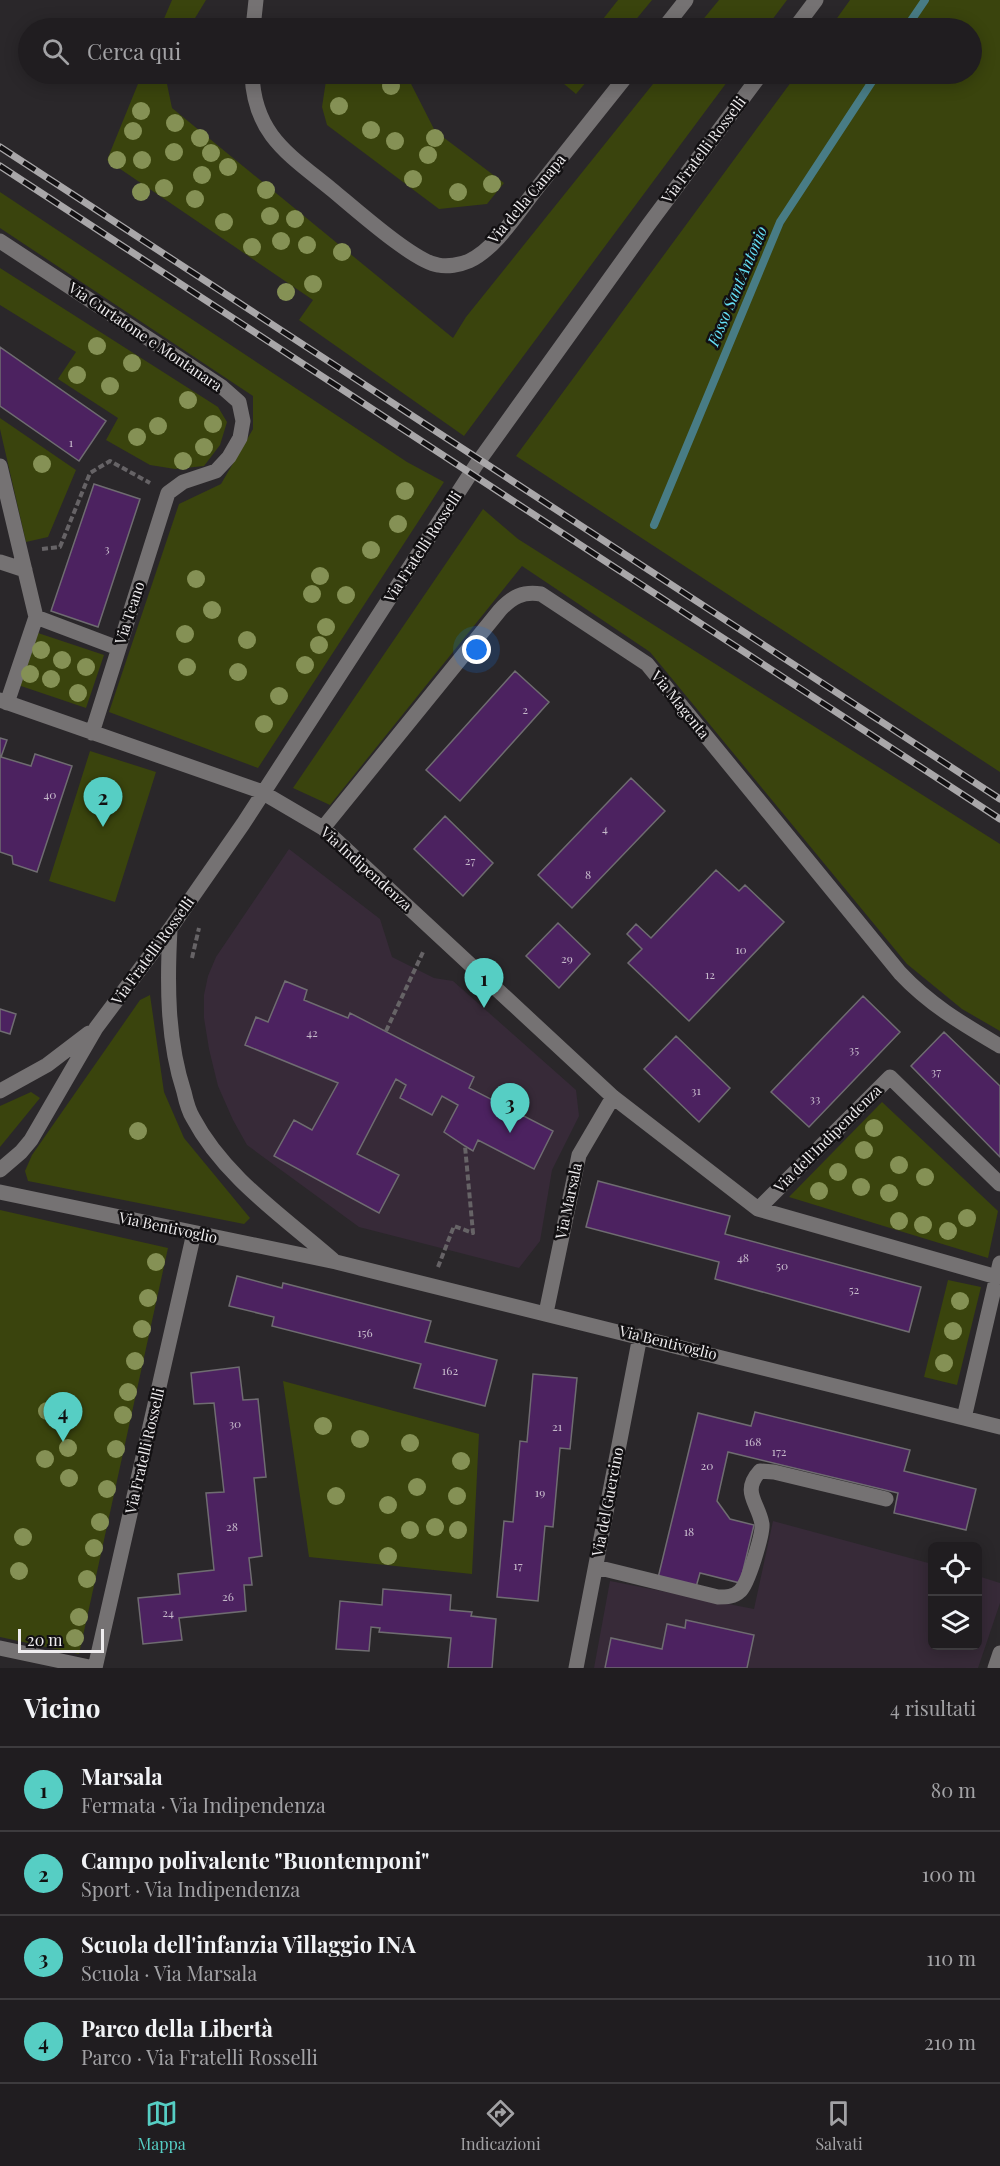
<!DOCTYPE html>
<html lang="it">
<meta charset="utf-8">
<style>
:root{--surface:#201d20;--page:#282629;--text:#f1f3f6;--muted:#a2a2a5;--line:#3d3b3e;--accent:#56cec4}
body{margin:0;font-family:"Playfair Display",serif;background:var(--page);color:var(--text)}
.controls{position:absolute;right:18px;bottom:18px;display:grid;overflow:hidden;border-radius:9px;box-shadow:0 3px 15px #0003}
.controls button{width:54px;height:54px;display:grid;place-items:center;padding:0;border:0;border-bottom:2px solid var(--line);background:var(--surface);color:var(--text);font:30px sans-serif}
.scale{position:absolute;left:18px;bottom:15px;width:86px;box-sizing:border-box;padding-left:6px;border:3px solid #efedef;border-top:0;font-size:16px;line-height:21px;white-space:nowrap;color:#efedef;-webkit-text-stroke:4px #121012;paint-order:stroke}
.you{position:absolute;left:477px;top:650px;width:21px;height:21px;margin:-15px;border:4px solid #fff;border-radius:50%;background:#1a73e8;box-shadow:0 0 0 9px #1a73e833}
.badge{display:grid;place-items:center;width:39px;height:39px;border-radius:50%;background:var(--accent);color:#111;font-size:20px;font-weight:700}
.pin{position:absolute;translate:-50% -50px;filter:drop-shadow(0 2px 3px #0008)}
.pin::after{content:'';position:absolute;top:32px;width:21px;height:18px;background:inherit;clip-path:polygon(0 0,100% 0,50% 100%)}
.list{margin:0;padding:0;list-style:none}
h2{display:flex;justify-content:space-between;align-items:center;height:78px;margin:0;padding:0 24px;font-size:26px}
h2 small{font-size:20px;font-weight:400;color:var(--muted)}
.list li{display:grid;grid-template-columns:39px 1fr auto;gap:18px;align-items:center;box-sizing:border-box;height:84px;padding:0 24px;border-top:2px solid var(--line)}
.list b{display:block;font-size:22px;white-space:nowrap}
.list p{margin:0;font-size:20px;white-space:nowrap;color:var(--muted)}
.list em{font-size:20px;font-style:normal;color:var(--muted)}
.icon{flex:none;width:33px;height:33px;fill:none;stroke:currentColor;stroke-width:2;stroke-linecap:round;stroke-linejoin:round}
.map{position:relative;flex:none;width:1000px;height:1668px;overflow:hidden}
.search{position:absolute;background:var(--surface);box-shadow:0 3px 15px #0003;left:18px;right:18px;top:18px;height:66px;display:flex;align-items:center;gap:15px;box-sizing:border-box;padding:0 21px;border-radius:33px;color:var(--muted);font-size:22px}
.sheet{height:414px;background:var(--surface)}
nav{display:flex;justify-content:space-around;align-items:center;box-sizing:border-box;height:84px;border-top:2px solid var(--line);background:var(--surface);font-size:16px;color:var(--muted)}
nav a{display:grid;justify-items:center;gap:3px}
nav .on{color:var(--accent)}
.map>svg:first-child{display:block}
.education{fill:#372a38}
.green{fill:#3a440d}
.lines{fill:none;stroke-linecap:round;stroke-linejoin:round}
.stream{stroke:#487c85;stroke-width:8}
.building{fill:#4c2260;stroke:#6f6c71;stroke-width:1.5}
.path{stroke:#666366;stroke-width:4;stroke-dasharray:6 3;stroke-linecap:butt}
.minor{stroke:#757273;stroke-width:15}
.rail-casing{stroke:#a9a7a9;stroke-width:7}
.rail{stroke:#121012;stroke-width:4.5;stroke-dasharray:14;stroke-linecap:butt}
.tree{fill:#859155}
.labels{text-anchor:middle;stroke-width:5;stroke-linejoin:round;paint-order:stroke}
.number-label{font-size:12px;fill:#c6bacb}
.street-label{font-size:15px;fill:#efedef;stroke:#121012}
.water-label{font-size:16px;font-style:italic;fill:#66e1f7;stroke:#121012}
</style>
<div class="map">
<svg width="1000" height="1668" viewBox="0 0 1000 1668">
<rect width="100%" height="100%" fill="#2a272a"/>
<path class="education" d="M 289,849 L 380,919 L 392,957 L 434,978 L 453,981 L 576,1090 L 579,1116 L 552,1170 L 540,1241 L 519,1268 L 359,1227 L 247,1145 L 233,1120 L 218,1086 L 209,1049 L 204,1018 L 204,995 L 208,976 L 216,957 Z
M 773,1521 L 932,1564 L 932,1646 L 978,1646 L 978,1576 L 1000,1583 L 1000,1603 L 978,1668 L 594,1668 L 610,1581 L 754,1609 Z"/>
<path class="green" d="M 172,0 L 206,0 L 189,28 L 160,28 Z
M 618,0 L 652,0 L 629,28 L 596,28 Z
M 719,0 L 787,0 L 766,28 L 696,28 Z
M 850,0 L 1000,0 L 1000,772 L 516,456 L 797,74 L 972,74 L 972,28 L 830,28 Z
M 142,74 L 170,74 L 167,84 L 172,108 L 453,338 L 466,317 L 661,74 L 733,74 L 464,436 L 299,320 L 313,300 L 107,160 Z
M 327,74 L 406,74 L 435,131 L 504,183 L 487,204 L 439,209 L 327,125 L 322,107 Z
M 561,74 L 593,74 L 576,94 L 557,78 Z
M 0,192 L 407,462 L 444,482 L 258,768 L 109,712 L 179,504 L 221,484 L 253,429 L 253,396 L 0,228 Z
M 0,268 L 218,407 L 227,422 L 220,445 L 204,466 L 175,469 L 150,465 L 106,440 L 118,418 L 58,379 L 76,352 L 0,305 Z
M 0,418 L 76,470 L 48,537 L 26,542 L 0,429 Z
M 483,509 L 518,539 L 1000,844 L 1000,1031 L 962,1009 L 907,964 L 650,652 L 522,566 L 330,805 L 293,788 Z
M 35,632 L 104,655 L 86,708 L 18,685 Z
M 90,751 L 156,772 L 115,902 L 49,881 Z
M 150,995 L 164,1092 L 184,1138 L 250,1218 L 244,1224 L 28,1181 L 25,1171 L 32,1155 L 140,1000 Z
M 31,1092 L 40,1098 L 0,1147 L 0,1106 Z
M 882,1102 L 998,1211 L 988,1258 L 789,1197 Z
M 0,1210 L 168,1248 L 79,1654 L 0,1637 Z
M 948,1280 L 981,1287 L 957,1385 L 924,1377 Z
M 283,1381 L 479,1434 L 472,1574 L 309,1557 Z"/>
<g class="lines">
<path class="stream" d="M 906,28 L 925,0
M 654,525 L 780,222 L 877,74"/>
</g>
<path class="building" d="M 0,347 L 106,421 L 79,461 L 0,406 Z
M 94,484 L 140,499 L 98,627 L 51,611 Z
M 515,671 L 549,702 L 460,801 L 426,770 Z
M 0,738 L 7,740 L 1,757 L 31,766 L 35,754 L 72,766 L 37,872 L 13,864 L 12,856 L 0,852 Z
M 631,778 L 665,811 L 572,908 L 538,875 Z
M 445,816 L 493,863 L 463,896 L 414,849 Z
M 716,870 L 739,891 L 745,885 L 784,922 L 689,1021 L 628,963 L 642,949 L 627,934 L 636,924 L 651,938 Z
M 558,923 L 590,954 L 559,988 L 526,956 Z
M 285,981 L 307,990 L 304,1000 L 348,1018 L 350,1013 L 474,1077 L 469,1088 L 553,1131 L 534,1169 L 478,1140 L 473,1151 L 465,1146 L 444,1132 L 458,1105 L 442,1096 L 432,1115 L 400,1098 L 406,1085 L 396,1079 L 357,1154 L 399,1175 L 379,1213 L 274,1156 L 294,1120 L 312,1130 L 338,1083 L 245,1045 L 256,1017 L 268,1022 Z
M 863,996 L 900,1032 L 809,1127 L 771,1092 Z
M 0,1009 L 16,1014 L 10,1034 L 0,1031 Z
M 944,1032 L 1000,1086 L 1000,1157 L 911,1066 Z
M 676,1036 L 730,1088 L 699,1122 L 644,1069 Z
M 598,1181 L 730,1216 L 725,1234 L 921,1287 L 909,1332 L 715,1279 L 719,1262 L 586,1227 Z
M 237,1276 L 282,1288 L 283,1283 L 431,1321 L 425,1342 L 497,1360 L 485,1406 L 414,1388 L 421,1364 L 272,1326 L 274,1317 L 229,1306 Z
M 239,1367 L 243,1400 L 258,1399 L 266,1477 L 254,1478 L 262,1556 L 249,1558 L 252,1585 L 244,1585 L 246,1611 L 179,1618 L 182,1640 L 143,1644 L 138,1598 L 180,1594 L 178,1574 L 214,1570 L 206,1493 L 224,1492 L 214,1403 L 194,1404 L 191,1373 Z
M 533,1374 L 577,1378 L 570,1449 L 560,1448 L 553,1527 L 545,1526 L 538,1601 L 497,1597 L 504,1521 L 513,1522 L 520,1441 L 527,1442 Z
M 755,1412 L 910,1450 L 904,1471 L 976,1489 L 966,1530 L 894,1513 L 898,1493 L 728,1452 L 717,1501 L 730,1519 L 754,1525 L 740,1583 L 700,1573 L 696,1587 L 658,1578 L 698,1413 L 751,1426 Z
M 383,1589 L 451,1595 L 450,1610 L 472,1612 L 471,1616 L 496,1619 L 492,1668 L 448,1668 L 451,1638 L 379,1632 L 380,1628 L 371,1627 L 369,1651 L 336,1649 L 340,1601 L 382,1605 Z
M 686,1620 L 754,1635 L 747,1668 L 605,1668 L 611,1638 L 662,1649 L 667,1624 L 685,1628 Z"/>
<g class="lines">
<path class="path" d="M 42,549 L 60,547 L 90,473 L 110,461 L 150,483
M 192,958 L 199,928
M 386,1031 L 424,950
M 438,1267 L 454,1226 L 473,1233 L 465,1146"/>
<path class="minor" d="M 253,28 L 256,0
M 664,28 L 686,0
M 795,28 L 816,0
M 252,74 C 254,134 288,154 331,189 C 352,206 414,262 438,265 C 447,267 460,265 469,261 C 495,249 517,214 534,192 C 566,152 597,113 628,74
M 0,241 L 222,387 L 239,402 L 243,421 L 240,438 L 229,457 L 216,471 L 183,482 L 168,493 L 92,733
M 0,466 L 36,617 L 7,703
M 0,562 L 25,570
M 36,617 L 118,648
M 0,700 L 260,791 L 323,828 L 613,1097 L 758,1209 L 997,1277
M 323,828 L 500,610 C 512,597 523,591 541,594 L 647,664 L 900,973 C 930,1005 963,1024 1000,1046
M 170,929 C 167,984 167,1040 184,1092 C 186,1101 188,1110 193,1118 C 224,1177 284,1217 333,1260
M 0,1091 L 47,1065 L 89,1033
M 0,1170 L 21,1152 L 31,1140 L 96,1028 L 170,929 L 243,824 L 476,465 L 649,224 L 761,74
M 0,1192 L 336,1262 L 1000,1427
M 758,1209 L 890,1077 L 1000,1184
M 546,1313 L 579,1155 L 613,1097
M 964,1418 L 1000,1263
M 596,1567 L 718,1597 C 726,1597 734,1597 740,1591 C 748,1584 763,1534 762,1524 C 758,1502 741,1492 760,1471 L 774,1472 L 886,1499
M 0,1648 L 94,1668
M 95,1668 L 194,1233
M 576,1668 L 640,1336
M 995,1668 L 1000,1653"/>
<g class="rail-casing">
<path id="rail" d="M 0,147 L 1000,799
M 0,166 L 1000,819"/>
</g>
<use href="#rail" class="rail"/>
</g>
<g class="tree">
<circle cx="391" cy="86" r="9"/>
<circle cx="339" cy="106" r="9"/>
<circle cx="141" cy="111" r="9"/>
<circle cx="175" cy="123" r="9"/>
<circle cx="371" cy="130" r="9"/>
<circle cx="133" cy="131" r="9"/>
<circle cx="200" cy="138" r="9"/>
<circle cx="435" cy="138" r="9"/>
<circle cx="395" cy="141" r="9"/>
<circle cx="174" cy="152" r="9"/>
<circle cx="211" cy="153" r="9"/>
<circle cx="428" cy="155" r="9"/>
<circle cx="117" cy="160" r="9"/>
<circle cx="142" cy="160" r="9"/>
<circle cx="228" cy="167" r="9"/>
<circle cx="202" cy="175" r="9"/>
<circle cx="413" cy="179" r="9"/>
<circle cx="492" cy="184" r="9"/>
<circle cx="164" cy="188" r="9"/>
<circle cx="266" cy="190" r="9"/>
<circle cx="141" cy="192" r="9"/>
<circle cx="458" cy="192" r="9"/>
<circle cx="195" cy="199" r="9"/>
<circle cx="270" cy="216" r="9"/>
<circle cx="295" cy="219" r="9"/>
<circle cx="224" cy="222" r="9"/>
<circle cx="281" cy="241" r="9"/>
<circle cx="307" cy="245" r="9"/>
<circle cx="252" cy="247" r="9"/>
<circle cx="342" cy="252" r="9"/>
<circle cx="313" cy="284" r="9"/>
<circle cx="286" cy="292" r="9"/>
<circle cx="97" cy="346" r="9"/>
<circle cx="132" cy="363" r="9"/>
<circle cx="77" cy="375" r="9"/>
<circle cx="110" cy="386" r="9"/>
<circle cx="188" cy="400" r="9"/>
<circle cx="213" cy="424" r="9"/>
<circle cx="158" cy="426" r="9"/>
<circle cx="137" cy="437" r="9"/>
<circle cx="204" cy="447" r="9"/>
<circle cx="183" cy="461" r="9"/>
<circle cx="42" cy="464" r="9"/>
<circle cx="405" cy="491" r="9"/>
<circle cx="398" cy="524" r="9"/>
<circle cx="371" cy="550" r="9"/>
<circle cx="320" cy="576" r="9"/>
<circle cx="196" cy="579" r="9"/>
<circle cx="312" cy="594" r="9"/>
<circle cx="346" cy="595" r="9"/>
<circle cx="212" cy="610" r="9"/>
<circle cx="326" cy="627" r="9"/>
<circle cx="185" cy="634" r="9"/>
<circle cx="247" cy="640" r="9"/>
<circle cx="319" cy="645" r="9"/>
<circle cx="41" cy="650" r="9"/>
<circle cx="62" cy="660" r="9"/>
<circle cx="305" cy="665" r="9"/>
<circle cx="86" cy="667" r="9"/>
<circle cx="187" cy="667" r="9"/>
<circle cx="238" cy="672" r="9"/>
<circle cx="30" cy="674" r="9"/>
<circle cx="51" cy="679" r="9"/>
<circle cx="78" cy="693" r="9"/>
<circle cx="279" cy="696" r="9"/>
<circle cx="264" cy="724" r="9"/>
<circle cx="874" cy="1128" r="9"/>
<circle cx="138" cy="1131" r="9"/>
<circle cx="864" cy="1150" r="9"/>
<circle cx="899" cy="1165" r="9"/>
<circle cx="838" cy="1172" r="9"/>
<circle cx="925" cy="1177" r="9"/>
<circle cx="861" cy="1187" r="9"/>
<circle cx="819" cy="1191" r="9"/>
<circle cx="889" cy="1193" r="9"/>
<circle cx="967" cy="1218" r="9"/>
<circle cx="899" cy="1221" r="9"/>
<circle cx="923" cy="1225" r="9"/>
<circle cx="948" cy="1231" r="9"/>
<circle cx="156" cy="1262" r="9"/>
<circle cx="148" cy="1298" r="9"/>
<circle cx="960" cy="1301" r="9"/>
<circle cx="142" cy="1329" r="9"/>
<circle cx="953" cy="1331" r="9"/>
<circle cx="135" cy="1361" r="9"/>
<circle cx="944" cy="1363" r="9"/>
<circle cx="128" cy="1392" r="9"/>
<circle cx="47" cy="1411" r="9"/>
<circle cx="123" cy="1415" r="9"/>
<circle cx="323" cy="1426" r="9"/>
<circle cx="360" cy="1439" r="9"/>
<circle cx="410" cy="1443" r="9"/>
<circle cx="68" cy="1448" r="9"/>
<circle cx="116" cy="1449" r="9"/>
<circle cx="45" cy="1459" r="9"/>
<circle cx="461" cy="1461" r="9"/>
<circle cx="69" cy="1478" r="9"/>
<circle cx="417" cy="1487" r="9"/>
<circle cx="107" cy="1489" r="9"/>
<circle cx="336" cy="1496" r="9"/>
<circle cx="457" cy="1496" r="9"/>
<circle cx="388" cy="1505" r="9"/>
<circle cx="100" cy="1522" r="9"/>
<circle cx="435" cy="1527" r="9"/>
<circle cx="410" cy="1530" r="9"/>
<circle cx="458" cy="1530" r="9"/>
<circle cx="23" cy="1537" r="9"/>
<circle cx="94" cy="1548" r="9"/>
<circle cx="388" cy="1556" r="9"/>
<circle cx="19" cy="1571" r="9"/>
<circle cx="87" cy="1579" r="9"/>
<circle cx="79" cy="1617" r="9"/>
<circle cx="75" cy="1638" r="9"/>
</g>
<g class="labels">
<g class="number-label">
<text x="71" y="447">1</text>
<text x="107" y="553">3</text>
<text x="525" y="714">2</text>
<text x="50" y="799">40</text>
<text x="605" y="833">4</text>
<text x="470" y="865">27</text>
<text x="588" y="879">8</text>
<text x="741" y="954">10</text>
<text x="567" y="963">29</text>
<text x="710" y="979">12</text>
<text x="312" y="1037">42</text>
<text x="854" y="1054">35</text>
<text x="936" y="1076">37</text>
<text x="696" y="1095">31</text>
<text x="815" y="1103">33</text>
<text x="743" y="1262">48</text>
<text x="782" y="1270">50</text>
<text x="854" y="1294">52</text>
<text x="365" y="1337">156</text>
<text x="450" y="1375">162</text>
<text x="235" y="1428">30</text>
<text x="557" y="1431">21</text>
<text x="753" y="1446">168</text>
<text x="779" y="1456">172</text>
<text x="707" y="1470">20</text>
<text x="540" y="1497">19</text>
<text x="232" y="1531">28</text>
<text x="689" y="1536">18</text>
<text x="518" y="1570">17</text>
<text x="228" y="1601">26</text>
<text x="168" y="1617">24</text>
</g>
<g class="street-label">
<text transform="translate(704 150) rotate(-53)" y="5">Via Fratelli Rosselli</text>
<text transform="translate(527 199) rotate(-50)" y="5">Via della Canapa</text>
<text transform="translate(145 337) rotate(34)" y="5">Via Curtatone e Montanara</text>
<text transform="translate(423 547) rotate(-57)" y="5">Via Fratelli Rosselli</text>
<text transform="translate(130 613) rotate(-72)" y="5">Via Teano</text>
<text transform="translate(680 705) rotate(51)" y="5">Via Magenta</text>
<text transform="translate(366 869) rotate(42)" y="5">Via Indipendenza</text>
<text transform="translate(153 951) rotate(-54)" y="5">Via Fratelli Rosselli</text>
<text transform="translate(828 1139) rotate(-45)" y="5">Via dell'Indipendenza</text>
<text transform="translate(569 1201) rotate(-78)" y="5">Via Marsala</text>
<text transform="translate(168 1228) rotate(12)" y="5">Via Bentivoglio</text>
<text transform="translate(668 1343) rotate(14)" y="5">Via Bentivoglio</text>
<text transform="translate(145 1451) rotate(-77)" y="5">Via Fratelli Rosselli</text>
<text transform="translate(608 1502) rotate(-79)" y="5">Via del Guercino</text>
</g>
<g class="water-label">
<text transform="translate(737 286) rotate(-67)" y="6">Fosso Sant'Antonio</text>
</g>
</g>
</svg>
<div class="controls">
<button><svg class="icon" aria-label="locate" viewBox="0 0 24 24"><circle cx="12" cy="12" r="6"/><path d="M12 2v4M12 18v4M2 12h4M18 12h4"/></svg></button>
<button><svg class="icon" aria-label="layers" viewBox="0 0 24 24"><path d="M12 4l9 5-9 5-9-5zM3 14l9 5 9-5"/></svg></button>
</div>
<div class="scale">20 m</div>
<div class="you"></div>
<div class="pin badge" style="left:484px;top:1008px">1</div>
<div class="pin badge" style="left:103px;top:827px">2</div>
<div class="pin badge" style="left:510px;top:1133px">3</div>
<div class="pin badge" style="left:63px;top:1442px">4</div>
<div class="search"><svg class="icon" aria-label="search" viewBox="0 0 24 24"><circle cx="10" cy="10" r="6"/><path d="M15 15l6 6"/></svg>Cerca qui</div>
</div>
<section class="sheet">
<h2>Vicino<small>4 risultati</small></h2>
<ul class="list">
<li><span class="badge">1</span><div><b>Marsala</b><p>Fermata · Via Indipendenza</p></div><em>80 m</em></li>
<li><span class="badge">2</span><div><b>Campo polivalente &quot;Buontemponi&quot;</b><p>Sport · Via Indipendenza</p></div><em>100 m</em></li>
<li><span class="badge">3</span><div><b>Scuola dell'infanzia Villaggio INA</b><p>Scuola · Via Marsala</p></div><em>110 m</em></li>
<li><span class="badge">4</span><div><b>Parco della Libertà</b><p>Parco · Via Fratelli Rosselli</p></div><em>210 m</em></li>
</ul>
</section>
<nav>
<a class="on"><svg class="icon" aria-label="map" viewBox="0 0 24 24"><path d="M3 6l6-2 6 2 6-2v14l-6 2-6-2-6 2zM9 4v14M15 6v14"/></svg>Mappa</a>
<a><svg class="icon" aria-label="directions" viewBox="0 0 24 24"><path d="M12 3l9 9-9 9-9-9zM9 14v-3h6M13 9l2 2-2 2"/></svg>Indicazioni</a>
<a><svg class="icon" aria-label="saved" viewBox="0 0 24 24"><path d="M7 4h10v16l-5-4-5 4z"/></svg>Salvati</a>
</nav>
